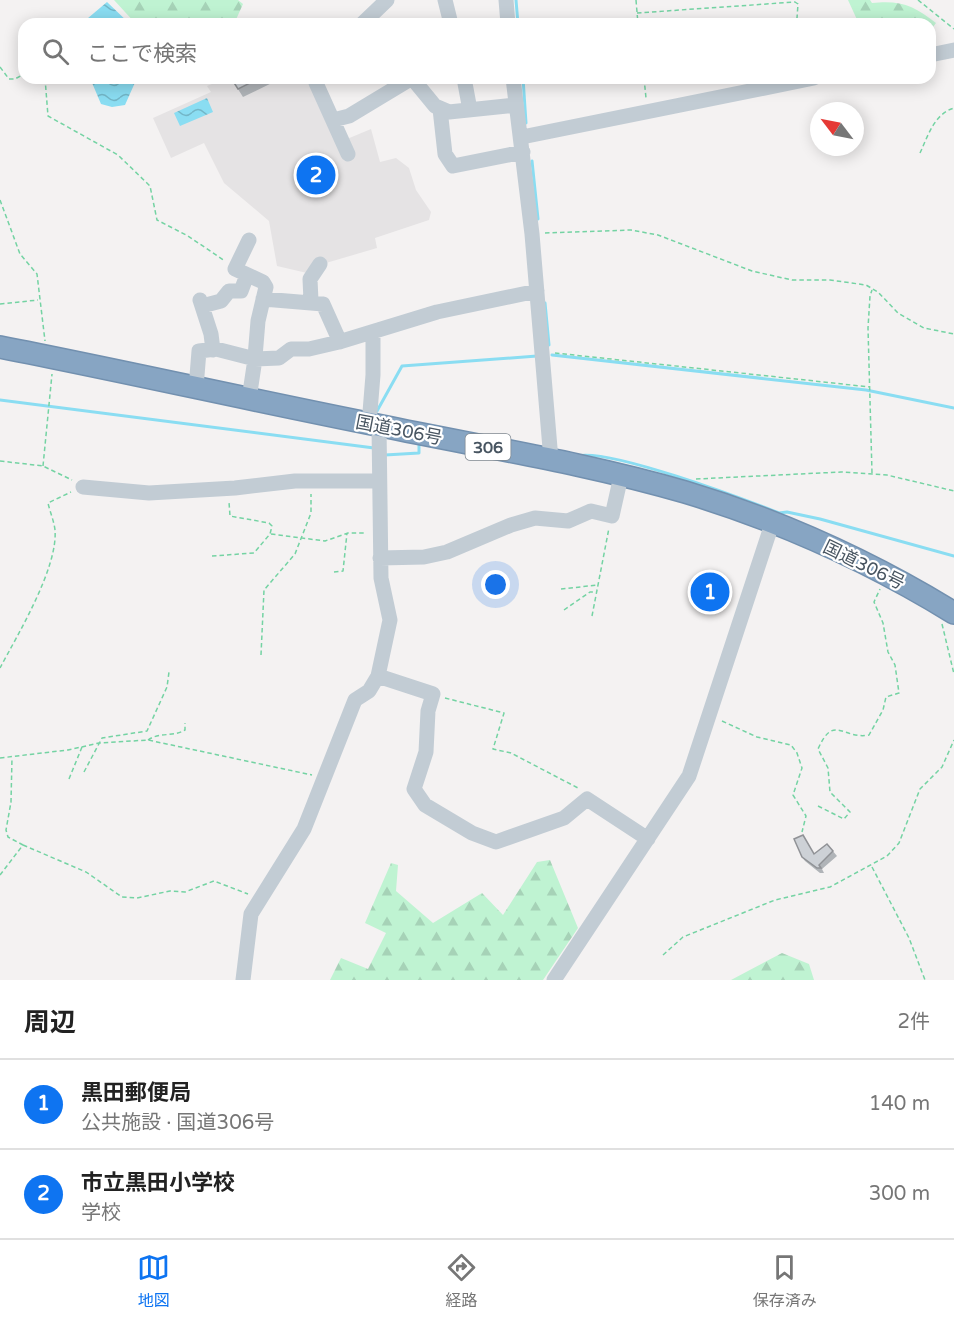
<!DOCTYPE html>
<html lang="ja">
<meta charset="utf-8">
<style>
:root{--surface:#fff;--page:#f2f2f2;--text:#222;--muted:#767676;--line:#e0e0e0;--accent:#0e74f1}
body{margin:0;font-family:"Varela Round","Noto Sans JP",sans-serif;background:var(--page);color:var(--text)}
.compass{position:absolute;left:810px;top:102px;width:54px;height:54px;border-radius:50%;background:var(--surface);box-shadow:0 3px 15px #0003;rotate:302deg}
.you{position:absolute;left:496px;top:585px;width:21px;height:21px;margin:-15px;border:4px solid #fff;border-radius:50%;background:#1a73e8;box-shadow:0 0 0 9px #1a73e833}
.badge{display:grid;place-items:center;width:39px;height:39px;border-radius:50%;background:var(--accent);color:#fff;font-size:20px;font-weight:700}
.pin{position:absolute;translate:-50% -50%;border:3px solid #fff;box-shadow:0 2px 6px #0006}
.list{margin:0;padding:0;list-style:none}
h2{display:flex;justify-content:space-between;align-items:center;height:78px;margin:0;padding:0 24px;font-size:26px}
h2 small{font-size:20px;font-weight:400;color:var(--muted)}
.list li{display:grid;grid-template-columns:39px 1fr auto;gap:18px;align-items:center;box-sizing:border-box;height:90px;padding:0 24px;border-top:2px solid var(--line)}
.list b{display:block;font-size:22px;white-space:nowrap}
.list p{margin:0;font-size:20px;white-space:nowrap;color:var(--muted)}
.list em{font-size:20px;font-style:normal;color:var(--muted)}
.icon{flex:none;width:33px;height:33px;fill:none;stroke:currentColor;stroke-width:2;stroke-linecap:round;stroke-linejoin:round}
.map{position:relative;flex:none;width:954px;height:980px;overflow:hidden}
.search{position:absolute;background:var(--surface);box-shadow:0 3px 15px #0003;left:18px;right:18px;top:18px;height:66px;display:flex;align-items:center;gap:15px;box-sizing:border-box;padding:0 21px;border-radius:18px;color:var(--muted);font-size:22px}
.sheet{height:258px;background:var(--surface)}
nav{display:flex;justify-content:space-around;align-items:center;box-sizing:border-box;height:84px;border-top:2px solid var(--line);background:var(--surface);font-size:16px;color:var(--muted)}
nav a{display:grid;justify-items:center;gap:3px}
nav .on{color:var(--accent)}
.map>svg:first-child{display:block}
.education{fill:#e5e3e4}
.forest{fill:url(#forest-firs)}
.water{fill:url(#water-waves)}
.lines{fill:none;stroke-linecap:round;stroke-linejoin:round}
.stream{stroke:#8addf2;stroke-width:3}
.highway-casing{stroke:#7290af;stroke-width:24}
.path{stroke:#74d3a3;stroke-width:1.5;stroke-dasharray:4.5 3;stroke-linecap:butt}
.minor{stroke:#c2ccd4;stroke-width:15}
.highway{stroke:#87a5c3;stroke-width:21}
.wall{fill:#b0b4b8}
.shaded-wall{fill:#909296}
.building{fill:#cdd1d6;stroke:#909296;stroke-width:1.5}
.labels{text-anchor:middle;stroke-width:4.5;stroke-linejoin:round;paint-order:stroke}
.shield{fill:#fff;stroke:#7f8890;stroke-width:1.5}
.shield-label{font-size:16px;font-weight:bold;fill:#485561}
.street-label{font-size:18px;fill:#485561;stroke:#fff}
</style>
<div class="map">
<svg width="954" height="980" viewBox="0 0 954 980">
<defs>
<pattern id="forest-firs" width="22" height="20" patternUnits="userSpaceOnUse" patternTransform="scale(1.5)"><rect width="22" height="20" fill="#bff3d2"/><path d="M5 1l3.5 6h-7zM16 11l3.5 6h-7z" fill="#a6d2b7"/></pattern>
<pattern id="water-waves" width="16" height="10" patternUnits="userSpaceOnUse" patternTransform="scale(1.5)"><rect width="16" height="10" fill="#8addf2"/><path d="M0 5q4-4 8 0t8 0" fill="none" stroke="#73b6c7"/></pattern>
</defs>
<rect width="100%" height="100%" fill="#f4f2f2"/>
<path class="education" d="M 226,78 L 310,78 L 347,139 L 371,129 L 380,162 L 396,158 L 409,168 L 416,190 L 431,212 L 429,220 L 375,238 L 377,248 L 326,263 L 307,273 L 277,266 L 269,221 L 224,183 L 204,143 L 171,158 L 153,118 L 211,92 L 207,86 Z"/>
<path class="forest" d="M 114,0 L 238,0 L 243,4 L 234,24 L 136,24 Z
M 848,0 L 870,0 L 872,3 C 902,0 914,6 936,23 L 930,31 L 930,24 L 859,24 Z
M 550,860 L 578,928 L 543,980 L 330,980 L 341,958 L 368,969 L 386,933 L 365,923 L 391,863 L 398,865 L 396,891 L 433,923 L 482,893 L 503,915 L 537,862 Z
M 782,953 L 809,964 L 814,980 L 731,980 Z"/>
<path class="water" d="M 107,2 L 130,24 L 81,24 Z
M 90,78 L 137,78 L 125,105 L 112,107 L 101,104 Z
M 207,98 L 213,112 L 180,126 L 174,113 Z"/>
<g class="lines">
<path class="stream" d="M 516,0 L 518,24
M 523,78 L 526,123
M 532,161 L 538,219
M 545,303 L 549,345
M 552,355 L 866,390 L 954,408
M 0,400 L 374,448
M 377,411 L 402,366 L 537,356
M 385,455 L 419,453 L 419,442
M 577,456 C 609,448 743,499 779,513 L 787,512 L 820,519 L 954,556"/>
<g class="highway-casing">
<path id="highway" d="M 0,347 C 128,372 255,401 382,426 C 483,447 586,463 685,492 C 778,520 871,562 954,613"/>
</g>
<path class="path" d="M 636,0 L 638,24
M 918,0 L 954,29
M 637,13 L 795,2 L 798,4 L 797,18 L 793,24
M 0,67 L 9,79 L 15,79 L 24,74
M 45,78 L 48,116 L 118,155 L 150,186 L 157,220 L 188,236 L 225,261
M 644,78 L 646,98
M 920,153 C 928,136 934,114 954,108
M 0,200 L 20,254 L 37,274 L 45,341
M 545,233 L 631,230 L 658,235 L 752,271 L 792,280 L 830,280 L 866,285 L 878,292 L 898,313 L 924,328 L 954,334
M 0,304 L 38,300
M 555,353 L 870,387
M 0,461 L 43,466 L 72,480
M 43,466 L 52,374
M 872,473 L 868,328 L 870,296 L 872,290
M 696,479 L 841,472 L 887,475 L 954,491
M 271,534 L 325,541 L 348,533 L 366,533
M 212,556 L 254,553 L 270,534 L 272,526 L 269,523 L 230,516 L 229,502
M 334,572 L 343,571 L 347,533
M 561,589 L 598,585
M 564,610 L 590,592 L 596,592
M 592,616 L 609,528
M 942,624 L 954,674
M 261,655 L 264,590 L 295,554 L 311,513 L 311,494
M 0,668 C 18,634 58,568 55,530 C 54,521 50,512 48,503 L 71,492
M 445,698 L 504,713 L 493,749 L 511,753 L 578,788
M 722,721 L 757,737 L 791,745 L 797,753 L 802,768 L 793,795 L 806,816 L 802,832
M 148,740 C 159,732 174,737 185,730 L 185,723
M 0,758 L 68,750 L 99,743 L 148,740 L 312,775
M 84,772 L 102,738 L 147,731 L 167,687 L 169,672
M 69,779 L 82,747
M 818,806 L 844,819 L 850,812 L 830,792 L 828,768 L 818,749 C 834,713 843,740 869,735 L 883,710 L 886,697 L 899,693 L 895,665 L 888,652 L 883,623 L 874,602 L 880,589
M 23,845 L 86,872 L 122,897 L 137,898 L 170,891 L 185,892 L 214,881 L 248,894
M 872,867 L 909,938 L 925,980
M 0,875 L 23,845 L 8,837 L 6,830 L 11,802 L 12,758
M 663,955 L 683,937 L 775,900 L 830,887 L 887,856 L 899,843 L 920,789 L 942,767 L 954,740"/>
<path class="minor" d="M 445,0 L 451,24
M 506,0 L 508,24
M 362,24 L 387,0
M 930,55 L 954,50
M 320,78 L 316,83 L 348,154
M 464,78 L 470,110
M 513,78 L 532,234 L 551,460
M 440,109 L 445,154 L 453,166 L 523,152
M 333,120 L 349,116 L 412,78 L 435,106 L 449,112 L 516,105
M 522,137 L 814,78
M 249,240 L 235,269 L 263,282 L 266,287 L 258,321 L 255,357
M 263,299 L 323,304 L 340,342
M 200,300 L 211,334 L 213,350
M 311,301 L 310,279 L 320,264
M 202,306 L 221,301 L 229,291 L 241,291 L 247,275
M 196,388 L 199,351 L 216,349 L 255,359 L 279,358 L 291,349 L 309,349 L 339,342 L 437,312 L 537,291
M 249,399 L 255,359
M 369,424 L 373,375 L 373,333
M 83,487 L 149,493 L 235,488 L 295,481 L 379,481
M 380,558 L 424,557 L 447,552 L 511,525 L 535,518 L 568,521 L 591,511 L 612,516 L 621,476
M 378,676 L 433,694 L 428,711 L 426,752 L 414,789 L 425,805 L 472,833 L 496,842 L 564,818 L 587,799 L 648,839
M 243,980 L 251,914 L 304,829 L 355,700 L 369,691 L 378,676 L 390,620 L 381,578 L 379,426
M 554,980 L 689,776 L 772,524"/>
<use href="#highway" class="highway"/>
</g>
<path class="wall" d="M 231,78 L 282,78 L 243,97 Z
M 715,578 L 719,583 L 719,601 L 701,601 L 697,595 Z
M 827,844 L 837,856 L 822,869 L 824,873 L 820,873 L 805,861 L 802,857 L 815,854 Z"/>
<path class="shaded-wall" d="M 715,578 L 719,583 L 719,601 L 715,595 Z"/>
<path class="building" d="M 231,78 L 260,78 L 238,89 Z
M 697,577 L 715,578 L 715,595 L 697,595 Z
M 803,835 L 814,854 L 827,844 L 833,851 L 819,865 L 821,868 L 817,868 L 802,857 L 794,839 Z"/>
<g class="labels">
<rect class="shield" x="465.5" y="434" width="45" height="26" rx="4.5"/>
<g class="shield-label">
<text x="488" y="453">306</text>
</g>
<g class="street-label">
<text transform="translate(399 430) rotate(11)" y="6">国道306号</text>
<text transform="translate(864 565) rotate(26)" y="6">国道306号</text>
</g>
</g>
</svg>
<svg class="compass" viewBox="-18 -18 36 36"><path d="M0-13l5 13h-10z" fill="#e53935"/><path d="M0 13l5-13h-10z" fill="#767676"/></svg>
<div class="you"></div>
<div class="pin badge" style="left:710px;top:592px">1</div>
<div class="pin badge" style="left:316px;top:175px">2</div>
<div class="search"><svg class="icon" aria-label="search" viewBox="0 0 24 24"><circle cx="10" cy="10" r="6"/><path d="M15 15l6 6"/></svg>ここで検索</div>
</div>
<section class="sheet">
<h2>周辺<small>2件</small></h2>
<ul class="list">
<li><span class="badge">1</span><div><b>黒田郵便局</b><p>公共施設 · 国道306号</p></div><em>140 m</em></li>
<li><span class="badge">2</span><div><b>市立黒田小学校</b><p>学校</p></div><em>300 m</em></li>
</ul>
</section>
<nav>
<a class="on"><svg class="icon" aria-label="map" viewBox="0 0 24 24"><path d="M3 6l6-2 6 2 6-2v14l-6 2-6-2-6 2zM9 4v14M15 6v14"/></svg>地図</a>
<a><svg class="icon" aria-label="directions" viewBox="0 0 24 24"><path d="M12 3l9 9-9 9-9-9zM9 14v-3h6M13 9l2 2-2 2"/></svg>経路</a>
<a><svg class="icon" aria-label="saved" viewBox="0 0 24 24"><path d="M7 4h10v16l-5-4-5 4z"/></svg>保存済み</a>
</nav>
